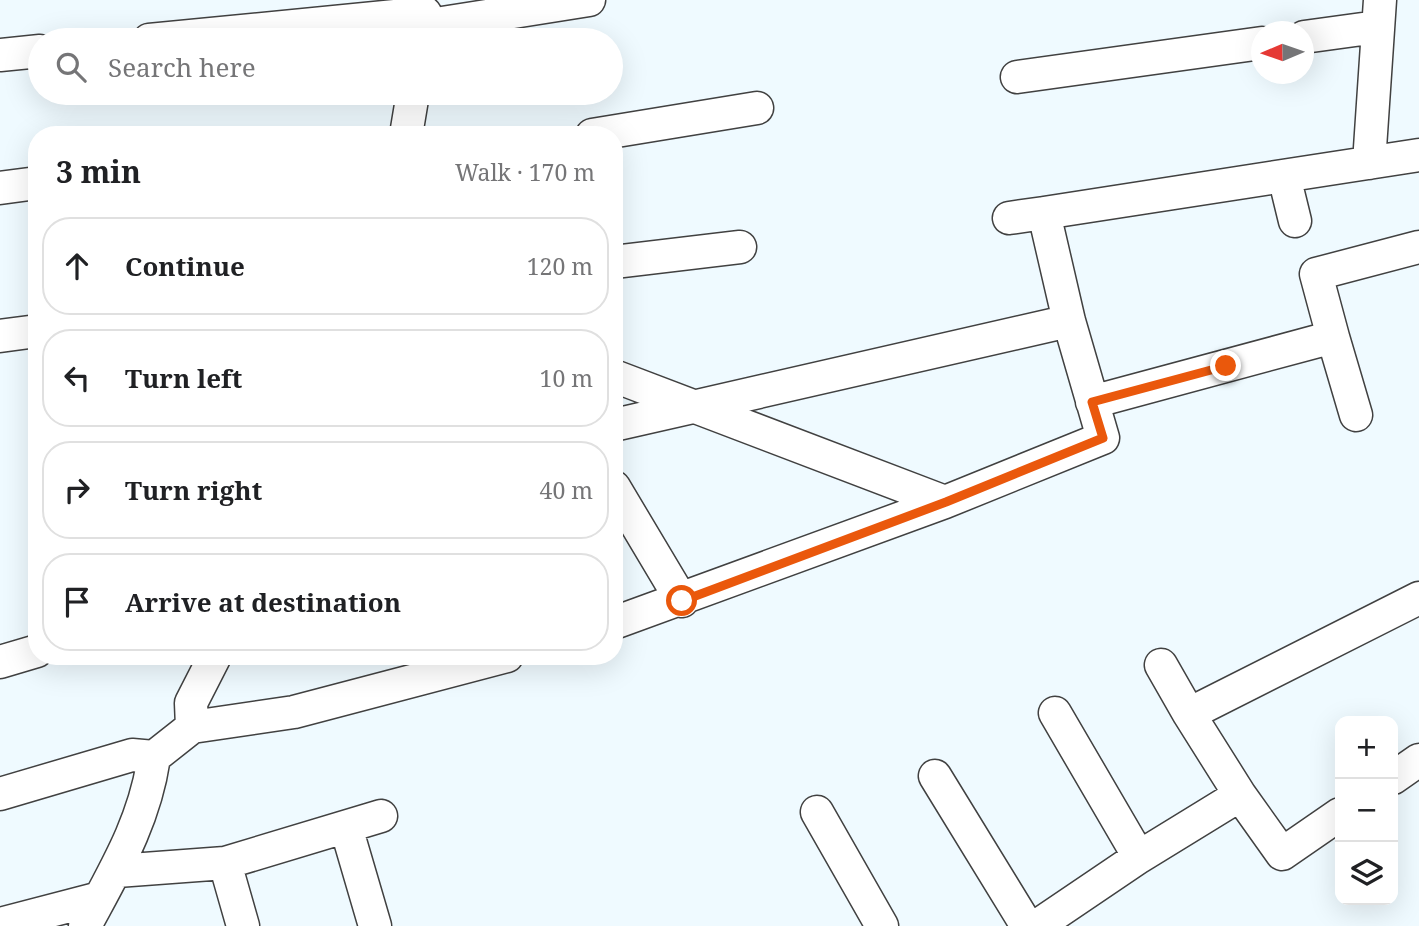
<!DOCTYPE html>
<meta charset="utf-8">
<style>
:root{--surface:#fff;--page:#f6f6f6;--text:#202124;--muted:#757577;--line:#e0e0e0}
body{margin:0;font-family:"Noto Serif",serif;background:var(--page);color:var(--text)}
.controls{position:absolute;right:21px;bottom:21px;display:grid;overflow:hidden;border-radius:14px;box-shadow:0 7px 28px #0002}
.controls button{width:63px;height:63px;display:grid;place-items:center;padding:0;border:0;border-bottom:2px solid var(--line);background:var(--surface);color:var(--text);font:35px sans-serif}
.compass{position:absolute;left:1251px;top:21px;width:63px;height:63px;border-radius:50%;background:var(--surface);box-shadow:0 7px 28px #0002;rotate:268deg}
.stop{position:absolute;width:21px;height:21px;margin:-16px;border:5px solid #ea580c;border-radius:50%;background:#fff}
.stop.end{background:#ea580c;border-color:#fff;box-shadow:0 2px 7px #0008}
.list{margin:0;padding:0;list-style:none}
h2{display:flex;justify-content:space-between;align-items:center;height:91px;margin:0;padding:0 28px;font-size:30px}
h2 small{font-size:23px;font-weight:400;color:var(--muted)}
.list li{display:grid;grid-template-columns:46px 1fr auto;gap:21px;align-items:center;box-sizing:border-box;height:98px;margin:0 14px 14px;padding:0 14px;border:2px solid var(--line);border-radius:28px}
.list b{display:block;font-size:26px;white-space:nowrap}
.list em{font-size:23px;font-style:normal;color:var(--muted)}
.icon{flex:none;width:38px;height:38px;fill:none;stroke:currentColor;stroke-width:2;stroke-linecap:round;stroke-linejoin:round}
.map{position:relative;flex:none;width:1419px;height:926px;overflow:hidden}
.search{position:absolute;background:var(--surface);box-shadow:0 7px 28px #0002;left:28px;top:28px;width:595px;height:77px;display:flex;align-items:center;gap:18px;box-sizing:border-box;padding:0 24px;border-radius:38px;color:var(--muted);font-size:26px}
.panel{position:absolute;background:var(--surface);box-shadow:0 7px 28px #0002;left:28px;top:126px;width:595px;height:539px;border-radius:28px}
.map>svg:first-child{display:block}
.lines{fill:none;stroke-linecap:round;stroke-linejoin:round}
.minor-casing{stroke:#414141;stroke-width:35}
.minor{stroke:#fff;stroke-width:32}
.route{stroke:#ea580c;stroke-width:9}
</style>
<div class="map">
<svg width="1419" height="926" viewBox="0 0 1419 926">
<rect width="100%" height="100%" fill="#effaff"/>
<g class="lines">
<g class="minor-casing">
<path id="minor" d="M 423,26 L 589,0
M 1304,37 L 1377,27
M 149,40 L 425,13
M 0,55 L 40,51
M 1017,77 L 1262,43
M 406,135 L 413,93
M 592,135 L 757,108
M 1369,163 L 1380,0
M 1284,176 L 1295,221
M 0,188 L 37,183
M 1009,218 L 1044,213
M 614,262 L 740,247
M 0,336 L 37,331
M 1333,337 L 1356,415
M 614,376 L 945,502
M 1092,402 L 1333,337 L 1316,274 L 1419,247
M 614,425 L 1069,321
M 614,487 L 682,601
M 614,623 L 945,502 L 1103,438 L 1069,321 L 1044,213 L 1419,155
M 0,662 L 37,651
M 1161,665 L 1189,714
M 1055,713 L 1139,857
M 192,727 L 191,703 L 215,656
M 935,776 L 1027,926
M 1393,778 L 1419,760
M 0,794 L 132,755 L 154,757 L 192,727 L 294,712 L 507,656
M 1240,795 L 1282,854 L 1340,814
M 817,812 L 882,926
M 346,827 L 375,926
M 225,863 L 243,926
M 117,871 L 225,863 L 381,816
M 0,924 L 100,898
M 85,926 C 115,870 145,821 154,757
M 1037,926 L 1139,857 L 1240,795 L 1189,714 L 1419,598"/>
</g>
<use href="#minor" class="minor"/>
</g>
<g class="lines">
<path class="route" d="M 682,601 L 946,502 L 1103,438 L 1092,402 L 1226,366"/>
</g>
</svg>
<div class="controls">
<button>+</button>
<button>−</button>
<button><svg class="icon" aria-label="layers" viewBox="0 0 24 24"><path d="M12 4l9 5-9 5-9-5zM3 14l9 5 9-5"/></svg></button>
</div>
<svg class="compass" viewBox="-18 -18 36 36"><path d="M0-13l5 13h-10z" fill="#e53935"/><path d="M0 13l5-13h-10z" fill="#757577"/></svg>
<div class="stop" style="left:682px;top:601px"></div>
<div class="stop end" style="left:1226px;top:366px"></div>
<div class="search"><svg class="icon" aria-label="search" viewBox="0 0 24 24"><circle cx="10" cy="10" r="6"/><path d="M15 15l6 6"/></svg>Search here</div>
<section class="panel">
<h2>3 min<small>Walk · 170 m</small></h2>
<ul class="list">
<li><svg class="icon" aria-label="ahead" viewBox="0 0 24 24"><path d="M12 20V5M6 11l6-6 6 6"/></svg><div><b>Continue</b></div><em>120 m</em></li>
<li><svg class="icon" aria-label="left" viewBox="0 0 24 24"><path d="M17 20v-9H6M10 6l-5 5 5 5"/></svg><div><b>Turn left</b></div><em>10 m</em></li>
<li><svg class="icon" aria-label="right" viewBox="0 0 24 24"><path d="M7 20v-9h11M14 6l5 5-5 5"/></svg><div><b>Turn right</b></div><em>40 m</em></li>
<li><svg class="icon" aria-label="arrive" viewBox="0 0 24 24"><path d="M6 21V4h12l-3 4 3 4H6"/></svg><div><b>Arrive at destination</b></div></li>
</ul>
</section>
</div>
